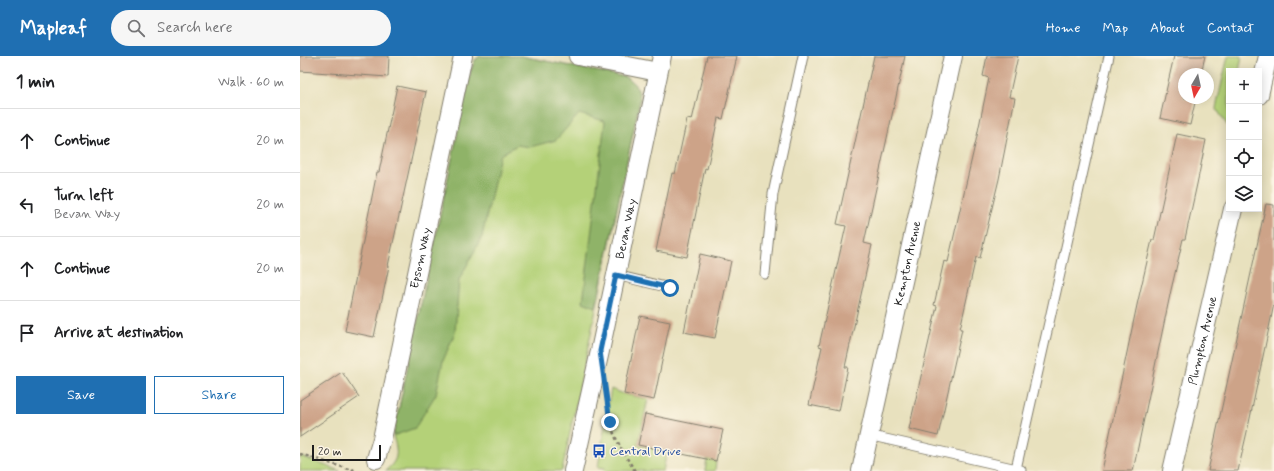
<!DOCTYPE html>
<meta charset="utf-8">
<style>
:root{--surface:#fff;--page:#f6f6f6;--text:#202124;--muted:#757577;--line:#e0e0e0;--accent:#1f6fb2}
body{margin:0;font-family:Mynerve,sans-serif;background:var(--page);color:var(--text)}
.controls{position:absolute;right:12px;top:12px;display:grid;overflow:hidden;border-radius:0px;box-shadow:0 2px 10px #0003}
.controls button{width:36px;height:36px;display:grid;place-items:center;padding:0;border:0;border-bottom:1px solid var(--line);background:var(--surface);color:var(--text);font:20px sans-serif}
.compass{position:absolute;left:878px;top:12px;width:36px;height:36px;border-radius:50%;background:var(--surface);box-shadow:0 2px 10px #0003;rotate:189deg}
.scale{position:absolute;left:12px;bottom:10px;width:69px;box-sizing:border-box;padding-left:4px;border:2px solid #1c1c1c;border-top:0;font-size:11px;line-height:14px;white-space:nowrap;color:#1c1c1c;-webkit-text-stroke:3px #fcf5e5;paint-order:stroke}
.stop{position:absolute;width:12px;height:12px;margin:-9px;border:3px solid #1f6fb2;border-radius:50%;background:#fff}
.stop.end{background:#1f6fb2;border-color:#fff;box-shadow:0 1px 4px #0008}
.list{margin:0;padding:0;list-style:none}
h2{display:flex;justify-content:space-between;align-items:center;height:52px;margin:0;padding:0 16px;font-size:17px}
h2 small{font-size:13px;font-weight:400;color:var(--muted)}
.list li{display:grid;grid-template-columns:26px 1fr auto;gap:12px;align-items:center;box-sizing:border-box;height:64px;padding:0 16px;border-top:1px solid var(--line)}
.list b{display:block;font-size:15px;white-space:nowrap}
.list p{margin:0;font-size:13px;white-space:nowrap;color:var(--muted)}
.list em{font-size:13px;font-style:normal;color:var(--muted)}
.actions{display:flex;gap:8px;padding:12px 16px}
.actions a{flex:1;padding:9px 0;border:1px solid var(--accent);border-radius:0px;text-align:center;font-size:14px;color:var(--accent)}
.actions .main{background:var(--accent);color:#fff}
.icon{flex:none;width:22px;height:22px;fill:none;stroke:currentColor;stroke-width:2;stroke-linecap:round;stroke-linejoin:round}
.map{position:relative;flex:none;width:974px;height:415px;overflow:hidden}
header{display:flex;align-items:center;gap:24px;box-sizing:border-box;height:56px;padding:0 20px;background:var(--accent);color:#fff}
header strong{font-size:19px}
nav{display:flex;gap:22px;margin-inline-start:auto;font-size:14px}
.search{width:280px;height:36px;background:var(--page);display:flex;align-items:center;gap:10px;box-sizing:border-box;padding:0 14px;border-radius:22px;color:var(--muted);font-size:15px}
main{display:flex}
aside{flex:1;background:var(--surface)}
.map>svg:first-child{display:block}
.green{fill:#b4d178;stroke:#68764a}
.forest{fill:#8fb368;stroke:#566842}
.building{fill:#cda388}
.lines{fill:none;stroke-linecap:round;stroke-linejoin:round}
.lane-casing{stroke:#827e6d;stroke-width:11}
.street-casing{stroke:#827e6d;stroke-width:20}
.path{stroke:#827e6d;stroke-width:2.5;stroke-dasharray:3 3;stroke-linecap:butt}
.lane{stroke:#fff;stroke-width:9}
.street{stroke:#fff;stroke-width:18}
.route{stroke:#1f6fb2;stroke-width:5}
.labels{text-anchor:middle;stroke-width:3;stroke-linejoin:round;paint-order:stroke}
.street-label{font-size:12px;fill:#1c1c1c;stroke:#fcf5e5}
.transit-label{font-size:12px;fill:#164399;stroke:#fcf5e5;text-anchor:start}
</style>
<header>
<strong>Mapleaf</strong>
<div class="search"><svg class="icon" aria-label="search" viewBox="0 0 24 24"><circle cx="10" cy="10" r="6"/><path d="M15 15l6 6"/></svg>Search here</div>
<nav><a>Home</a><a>Map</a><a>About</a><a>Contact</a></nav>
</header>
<main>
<aside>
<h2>1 min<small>Walk · 60 m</small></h2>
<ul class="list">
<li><svg class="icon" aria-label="ahead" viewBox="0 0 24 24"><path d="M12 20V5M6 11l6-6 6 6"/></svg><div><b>Continue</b></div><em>20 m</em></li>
<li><svg class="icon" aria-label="left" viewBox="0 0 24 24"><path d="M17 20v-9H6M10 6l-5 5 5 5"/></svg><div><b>Turn left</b><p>Bevan Way</p></div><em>20 m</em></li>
<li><svg class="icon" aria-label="ahead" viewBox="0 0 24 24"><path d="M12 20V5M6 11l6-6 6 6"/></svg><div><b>Continue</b></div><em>20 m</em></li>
<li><svg class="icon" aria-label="arrive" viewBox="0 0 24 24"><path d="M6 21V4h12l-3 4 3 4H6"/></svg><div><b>Arrive at destination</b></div></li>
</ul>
<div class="actions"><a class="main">Save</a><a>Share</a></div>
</aside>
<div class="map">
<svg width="974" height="415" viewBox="0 0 974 415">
<rect width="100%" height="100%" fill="#fcf5e5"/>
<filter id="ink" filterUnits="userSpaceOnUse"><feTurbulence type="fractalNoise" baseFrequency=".025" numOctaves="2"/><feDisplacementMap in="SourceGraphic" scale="8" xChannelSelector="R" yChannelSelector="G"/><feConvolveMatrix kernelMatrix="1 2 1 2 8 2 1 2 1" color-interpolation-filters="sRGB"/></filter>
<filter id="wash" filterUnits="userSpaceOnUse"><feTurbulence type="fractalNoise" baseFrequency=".012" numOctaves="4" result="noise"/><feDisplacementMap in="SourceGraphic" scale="16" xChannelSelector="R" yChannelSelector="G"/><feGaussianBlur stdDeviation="0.9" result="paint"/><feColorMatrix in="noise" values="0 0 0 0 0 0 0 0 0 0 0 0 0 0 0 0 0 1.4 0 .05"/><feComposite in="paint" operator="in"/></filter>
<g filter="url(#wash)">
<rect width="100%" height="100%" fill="#e8e1be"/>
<path class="green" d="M 180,0 L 221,0 L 325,21 C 335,27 339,32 340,44 L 262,415 L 85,415 C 99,404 98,396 93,380 L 171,14 L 175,4 Z
M 928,0 L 942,0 L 939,15 L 929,15 L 929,72 L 916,52 Z
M 311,333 L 324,338 L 348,343 L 338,389 L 367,395 L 363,415 L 304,415 L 305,412 L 298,411 Z
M 0,400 L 40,415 L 0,415 Z
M 407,403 L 416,405 L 415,415 L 405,415 Z"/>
<path class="forest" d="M 180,0 L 221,0 L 325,21 C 335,27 339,32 340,44 L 296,251 L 283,246 L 305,65 L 279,58 L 256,84 L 230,91 L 217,89 L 200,99 L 182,181 L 159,224 L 155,276 L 143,305 L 136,338 L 115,372 L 93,380 L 171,14 L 175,4 Z"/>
<g id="blocks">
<path class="building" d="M 0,0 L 89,0 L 88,21 L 0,15 Z
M 407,0 L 437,0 L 423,63 L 418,62 L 407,113 L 405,112 L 387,201 L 356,195 L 372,117 L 375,118 L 387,63 L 392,64 Z
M 574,0 L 605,0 L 564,187 L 572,189 L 545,311 L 548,311 L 539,355 L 509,349 L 522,291 L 519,290 L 546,170 L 537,168 Z
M 687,0 L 718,0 L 709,41 L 715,42 L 699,123 L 680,202 L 676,201 L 660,273 L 662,273 L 638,380 L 609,373 L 637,250 L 634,249 L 644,205 L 648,206 L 677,80 L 689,22 L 683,20 Z
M 874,0 L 905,0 L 901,18 L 884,18 L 884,42 L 896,42 L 890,69 L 860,62 Z
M 97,30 L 126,36 L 88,210 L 89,210 L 74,281 L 45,275 L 77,116 L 79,116 Z
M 877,78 L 906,84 L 897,128 L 885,183 L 883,183 L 871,234 L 833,415 L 802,415 L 837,249 L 852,184 L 854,184 Z
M 966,148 L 974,149 L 974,248 L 949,367 L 938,415 L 908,415 Z
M 400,198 L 431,205 L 415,282 L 384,276 Z
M 340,260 L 370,266 L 354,344 L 324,338 Z
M 42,316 L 59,341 L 0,381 L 0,344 Z
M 345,358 L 423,374 L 416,405 L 338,389 Z"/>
</g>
</g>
<g filter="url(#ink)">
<use href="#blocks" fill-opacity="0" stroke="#827e6d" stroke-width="1"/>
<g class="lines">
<g class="lane-casing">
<path id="lane" d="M 465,218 L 473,138 L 503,0
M 316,219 L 370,232
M 568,379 L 721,414
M 716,413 L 809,0"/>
</g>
<g class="street-casing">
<g id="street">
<path d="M 278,0 L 358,16"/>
<path d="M 959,39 L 968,0"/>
<path id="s1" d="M 76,403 L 82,383 L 163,0"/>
<path id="s2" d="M 273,415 L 300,295 L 362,0"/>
<path id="s3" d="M 561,415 L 653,0"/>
<path id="s4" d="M 872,415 L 933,153"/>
</g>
</g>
<path class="path" d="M 309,358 C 311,379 324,397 335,415
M 0,398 L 52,414 L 57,412"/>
<use href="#lane" class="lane"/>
<use href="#street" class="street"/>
</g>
</g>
<g class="lines" filter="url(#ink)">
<path class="route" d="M 310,366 L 300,295 L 316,219 L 370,232"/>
</g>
<defs>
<g id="bus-bare" transform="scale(1.08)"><path d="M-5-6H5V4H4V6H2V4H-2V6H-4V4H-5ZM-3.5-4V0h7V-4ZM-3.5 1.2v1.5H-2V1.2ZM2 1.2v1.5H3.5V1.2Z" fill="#1a4fb4" stroke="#fcf5e5" stroke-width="2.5" paint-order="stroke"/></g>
</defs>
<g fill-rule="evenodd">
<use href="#bus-bare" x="299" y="395"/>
</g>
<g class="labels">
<g class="street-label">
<text dy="4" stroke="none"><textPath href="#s2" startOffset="248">Bevan Way</textPath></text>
<text dy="4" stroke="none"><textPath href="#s1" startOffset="206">Epsom Way</textPath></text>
<text dy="4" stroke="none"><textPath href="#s3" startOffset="213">Kempton Avenue</textPath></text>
<text dy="4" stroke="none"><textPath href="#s4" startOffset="134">Plumpton Avenue</textPath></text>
</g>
<g class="transit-label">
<text x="310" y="399">Central Drive</text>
</g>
</g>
</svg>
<div class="controls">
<button>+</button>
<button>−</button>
<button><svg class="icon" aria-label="locate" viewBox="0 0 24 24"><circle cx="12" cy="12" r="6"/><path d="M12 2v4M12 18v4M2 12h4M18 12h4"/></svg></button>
<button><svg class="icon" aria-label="layers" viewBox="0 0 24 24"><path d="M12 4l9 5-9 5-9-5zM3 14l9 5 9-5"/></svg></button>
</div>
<svg class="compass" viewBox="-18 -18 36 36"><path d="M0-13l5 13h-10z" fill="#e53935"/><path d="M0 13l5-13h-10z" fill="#757577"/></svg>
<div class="scale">20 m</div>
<div class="stop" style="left:370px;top:232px"></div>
<div class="stop end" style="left:310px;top:366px"></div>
</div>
</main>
